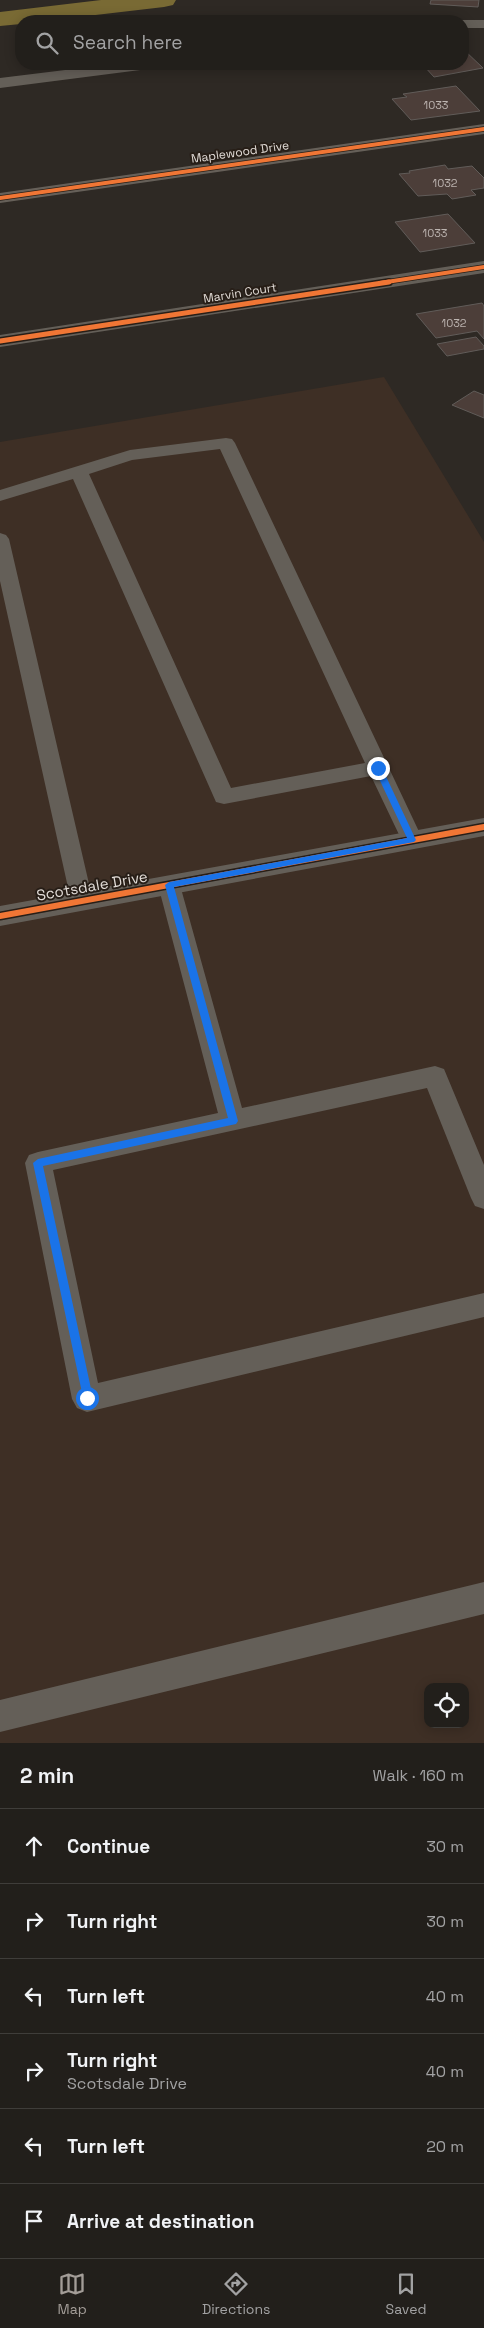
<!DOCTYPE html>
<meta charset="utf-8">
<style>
:root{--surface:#221f1b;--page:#2a2724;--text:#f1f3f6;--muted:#a2a2a3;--line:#3f3d3a;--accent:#a39d98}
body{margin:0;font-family:"Space Grotesk",sans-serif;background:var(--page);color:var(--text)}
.controls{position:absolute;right:15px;bottom:15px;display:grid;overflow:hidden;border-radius:10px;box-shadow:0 2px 12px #0003}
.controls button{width:45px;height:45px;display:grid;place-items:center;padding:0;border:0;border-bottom:1px solid var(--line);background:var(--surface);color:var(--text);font:25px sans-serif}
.stop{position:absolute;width:15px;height:15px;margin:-11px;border:4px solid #1a73e8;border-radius:50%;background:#fff}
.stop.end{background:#1a73e8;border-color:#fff;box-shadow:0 1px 5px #0008}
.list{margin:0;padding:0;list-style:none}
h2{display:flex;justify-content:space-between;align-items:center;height:65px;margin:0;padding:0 20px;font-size:21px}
h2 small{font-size:16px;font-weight:400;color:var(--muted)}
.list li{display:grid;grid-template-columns:32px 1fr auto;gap:15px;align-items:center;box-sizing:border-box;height:75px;padding:0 20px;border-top:1px solid var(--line)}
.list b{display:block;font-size:19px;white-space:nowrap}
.list p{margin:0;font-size:16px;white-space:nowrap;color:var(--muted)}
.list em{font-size:16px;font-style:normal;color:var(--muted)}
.icon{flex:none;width:28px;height:28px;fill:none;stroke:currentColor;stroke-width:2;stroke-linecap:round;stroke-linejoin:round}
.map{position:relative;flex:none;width:484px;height:1743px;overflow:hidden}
.search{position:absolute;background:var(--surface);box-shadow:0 2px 12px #0003;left:15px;right:15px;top:15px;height:55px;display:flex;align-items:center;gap:12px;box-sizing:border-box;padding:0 18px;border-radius:20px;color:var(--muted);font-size:19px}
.sheet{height:515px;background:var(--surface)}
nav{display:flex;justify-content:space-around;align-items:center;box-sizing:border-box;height:70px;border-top:1px solid var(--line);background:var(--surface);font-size:14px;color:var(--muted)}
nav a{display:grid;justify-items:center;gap:2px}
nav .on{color:var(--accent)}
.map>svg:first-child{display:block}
.built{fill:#3e2f25;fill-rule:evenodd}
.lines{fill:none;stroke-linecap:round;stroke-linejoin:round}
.canal{fill:#796a34;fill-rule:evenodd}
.building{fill:#4c3e39;stroke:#615c59}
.lane{fill:#645f58;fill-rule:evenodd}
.street{fill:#645f58;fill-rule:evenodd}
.secondary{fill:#666059;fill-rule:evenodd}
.cycleway-far2-casing{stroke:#271e17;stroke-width:5.5}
.cycleway-far1-casing{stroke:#271e17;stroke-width:8}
.cycleway-casing{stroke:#271e17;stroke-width:9}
.cycleway-far2{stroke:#f07635;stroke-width:4}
.cycleway-far1{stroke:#f07635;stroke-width:5}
.cycleway{stroke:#f07635;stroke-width:6}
.route{fill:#1a73e8}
.labels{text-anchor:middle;stroke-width:4;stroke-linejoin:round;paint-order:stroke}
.far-number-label{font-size:11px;fill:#bcb4b0}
.far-street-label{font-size:12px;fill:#e2dcd7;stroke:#271e17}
.street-label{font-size:15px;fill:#e2dcd7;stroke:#271e17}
</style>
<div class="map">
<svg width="484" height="1743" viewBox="0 0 484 1743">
<rect width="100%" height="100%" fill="#2e2924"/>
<path class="built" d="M 384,377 L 484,542 L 484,1743 L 0,1743 L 0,442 ZM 428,1687 L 465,1687 L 465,1724 L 428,1724 Z"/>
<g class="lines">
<path class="canal" d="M 101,0 L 176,0 L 173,5 L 164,7 L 44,21 L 21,21 L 21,24 L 0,26 L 0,12 Z"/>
</g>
<path class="building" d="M 431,0 L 479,0 L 478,7 L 430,4 Z
M 463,49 L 483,68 L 434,77 L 424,66 L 430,66 L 428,64 L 463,64 Z
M 456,86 L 480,111 L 411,120 L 392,99 L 407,97 L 403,94 Z
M 445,165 L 448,169 L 472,166 L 484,178 L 484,188 L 471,190 L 476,195 L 452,199 L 447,194 L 418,196 L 399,174 L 410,173 L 409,171 Z
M 448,214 L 475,243 L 420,252 L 395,222 Z
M 482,303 L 484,306 L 484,339 L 477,331 L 436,338 L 416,314 Z
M 476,337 L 484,346 L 484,349 L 447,356 L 437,344 Z
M 474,391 L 484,395 L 484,418 L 452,405 Z"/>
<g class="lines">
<path class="lane" d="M 226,438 L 232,439 L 235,443 L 423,840 L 420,845 L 412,848 L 404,845 L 371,776 L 224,804 L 216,802 L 73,479 L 0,501 L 0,490 L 130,450 ZM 220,449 L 365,763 L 231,788 L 89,474 L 132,460 Z
M 0,533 L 6,535 L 9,539 L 93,901 L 90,907 L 82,909 L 74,907 L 71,901 L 0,581 Z
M 169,877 L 177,879 L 180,885 L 242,1108 L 435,1066 L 444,1069 L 484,1165 L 484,1209 L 475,1206 L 471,1198 L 427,1088 L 53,1170 L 98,1383 L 484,1293 L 484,1317 L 87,1412 L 77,1408 L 72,1399 L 25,1163 L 29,1155 L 38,1152 L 218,1113 L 158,885 L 161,879 Z
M 484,1582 L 484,1614 L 0,1732 L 0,1700 Z"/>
<path class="street" d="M 463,20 L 484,20 L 484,28 L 463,28 L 463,21 L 458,21 Z
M 114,64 L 156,64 L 148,69 L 0,88 L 0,78 Z
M 484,261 L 484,273 L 0,347 L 0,335 Z
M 484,818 L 484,836 L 0,926 L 0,906 Z"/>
<path class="secondary" d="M 484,124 L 484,134 L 0,203 L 0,193 Z"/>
<g class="cycleway-far2-casing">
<path id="cycleway-far2" d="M 0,198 L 484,129
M 380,283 L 484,267"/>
</g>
<g class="cycleway-far1-casing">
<path id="cycleway-far1" d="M 0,341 L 389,282"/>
</g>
<g class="cycleway-casing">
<path id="cycleway" d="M 0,916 L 484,827"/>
</g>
<use href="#cycleway-far2" class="cycleway-far2"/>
<use href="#cycleway-far1" class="cycleway-far1"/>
<use href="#cycleway" class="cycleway"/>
</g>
<path class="route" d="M 378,765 L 382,768 L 416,840 L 414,842 L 174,887 L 238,1121 L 236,1124 L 43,1166 L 93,1398 L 87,1403 L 84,1402 L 33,1163 L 38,1159 L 228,1118 L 165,885 L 169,882 L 407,838 L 374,768 Z"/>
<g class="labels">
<g class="far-number-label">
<text x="436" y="109">1033</text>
<text x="445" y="187">1032</text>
<text x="435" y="237">1033</text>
<text x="454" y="327">1032</text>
</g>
<g class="far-street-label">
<text transform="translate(240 152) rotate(-8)" y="4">Maplewood Drive</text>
<text transform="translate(240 293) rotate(-9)" y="4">Marvin Court</text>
</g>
<g class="street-label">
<text transform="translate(92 886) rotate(-10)" y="5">Scotsdale Drive</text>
</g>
</g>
</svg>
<div class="controls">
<button><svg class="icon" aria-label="locate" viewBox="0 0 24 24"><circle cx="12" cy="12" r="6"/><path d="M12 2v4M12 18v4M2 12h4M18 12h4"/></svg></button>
</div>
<div class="stop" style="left:87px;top:1398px"></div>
<div class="stop end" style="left:378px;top:768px"></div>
<div class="search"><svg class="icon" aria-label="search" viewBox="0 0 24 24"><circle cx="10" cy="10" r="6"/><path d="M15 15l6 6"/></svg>Search here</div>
</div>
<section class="sheet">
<h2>2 min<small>Walk · 160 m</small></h2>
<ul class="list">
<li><svg class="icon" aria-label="ahead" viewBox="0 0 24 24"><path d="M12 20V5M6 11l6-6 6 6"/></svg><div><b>Continue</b></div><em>30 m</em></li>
<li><svg class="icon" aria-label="right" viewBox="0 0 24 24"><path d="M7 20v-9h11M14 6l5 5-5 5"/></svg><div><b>Turn right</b></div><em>30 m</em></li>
<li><svg class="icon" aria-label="left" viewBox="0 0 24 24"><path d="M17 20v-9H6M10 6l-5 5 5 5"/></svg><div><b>Turn left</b></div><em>40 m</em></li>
<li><svg class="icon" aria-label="right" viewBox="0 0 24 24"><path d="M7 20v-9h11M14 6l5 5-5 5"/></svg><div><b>Turn right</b><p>Scotsdale Drive</p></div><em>40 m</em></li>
<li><svg class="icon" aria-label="left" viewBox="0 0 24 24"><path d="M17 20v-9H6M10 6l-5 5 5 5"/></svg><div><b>Turn left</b></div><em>20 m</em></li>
<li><svg class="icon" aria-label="arrive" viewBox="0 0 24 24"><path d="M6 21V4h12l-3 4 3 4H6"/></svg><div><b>Arrive at destination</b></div></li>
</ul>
</section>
<nav>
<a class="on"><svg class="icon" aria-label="map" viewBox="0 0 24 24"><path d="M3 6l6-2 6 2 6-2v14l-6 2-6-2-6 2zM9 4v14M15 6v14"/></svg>Map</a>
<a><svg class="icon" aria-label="directions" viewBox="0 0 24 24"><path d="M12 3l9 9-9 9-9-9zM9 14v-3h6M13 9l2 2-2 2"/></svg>Directions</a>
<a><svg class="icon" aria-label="saved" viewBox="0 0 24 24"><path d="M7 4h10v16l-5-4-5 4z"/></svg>Saved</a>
</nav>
